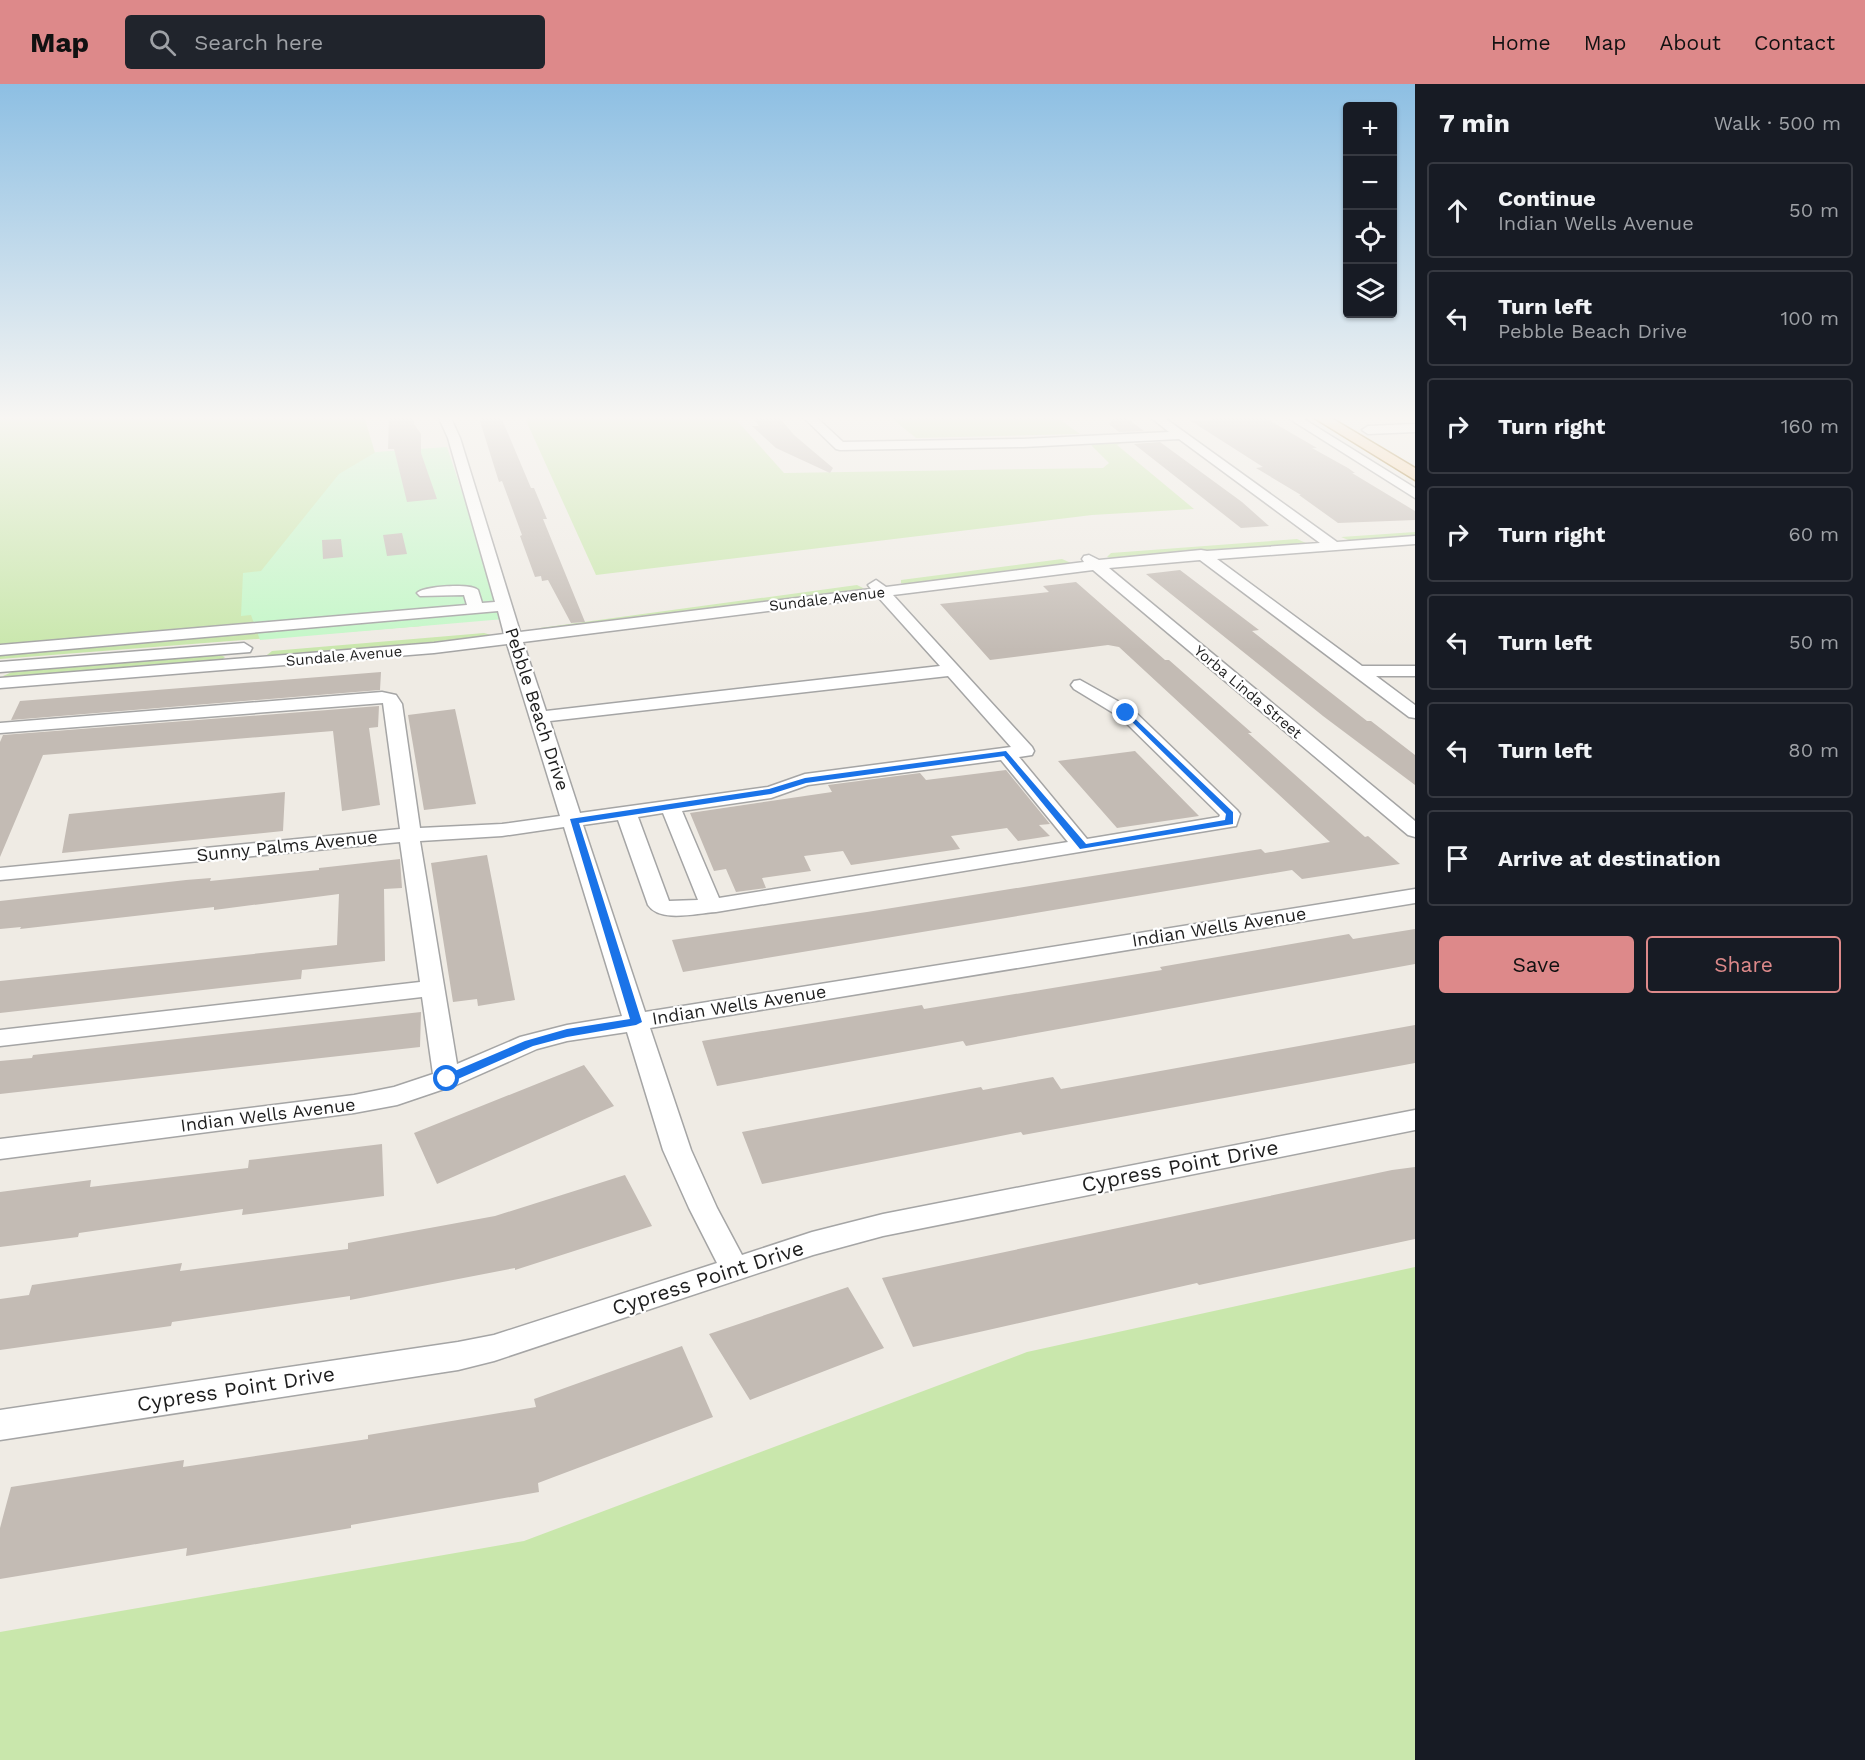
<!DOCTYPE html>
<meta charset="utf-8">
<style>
:root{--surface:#171b24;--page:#20242c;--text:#f1f3f6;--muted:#9ea1a6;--line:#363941;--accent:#dd898a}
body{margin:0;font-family:"Work Sans",sans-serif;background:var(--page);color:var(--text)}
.controls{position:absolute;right:18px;top:18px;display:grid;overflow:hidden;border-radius:6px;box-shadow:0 2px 4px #0004}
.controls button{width:54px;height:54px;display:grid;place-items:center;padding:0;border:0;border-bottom:2px solid var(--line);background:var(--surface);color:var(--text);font:30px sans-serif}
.stop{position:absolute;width:18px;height:18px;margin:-14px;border:4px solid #1a73e8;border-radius:50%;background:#fff}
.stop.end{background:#1a73e8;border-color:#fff;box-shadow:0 2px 6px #0008}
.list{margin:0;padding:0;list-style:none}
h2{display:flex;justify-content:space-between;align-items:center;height:78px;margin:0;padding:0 24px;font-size:26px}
h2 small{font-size:20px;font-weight:400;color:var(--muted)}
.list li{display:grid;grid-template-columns:39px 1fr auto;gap:18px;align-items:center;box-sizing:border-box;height:96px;margin:0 12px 12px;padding:0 12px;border:2px solid var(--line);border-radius:6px}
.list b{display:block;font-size:22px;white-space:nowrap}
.list p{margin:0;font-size:20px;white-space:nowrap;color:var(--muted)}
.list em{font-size:20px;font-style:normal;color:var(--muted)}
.actions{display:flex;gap:12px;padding:18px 24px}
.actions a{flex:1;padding:14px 0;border:2px solid var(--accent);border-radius:6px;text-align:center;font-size:21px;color:var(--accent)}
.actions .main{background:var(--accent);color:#111}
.icon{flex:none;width:33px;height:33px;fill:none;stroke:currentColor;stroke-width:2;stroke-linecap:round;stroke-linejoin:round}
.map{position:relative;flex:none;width:1415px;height:1676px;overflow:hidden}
header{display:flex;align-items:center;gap:36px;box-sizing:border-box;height:84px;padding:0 30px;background:var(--accent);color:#111}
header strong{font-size:28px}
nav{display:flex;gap:33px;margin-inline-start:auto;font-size:21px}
.search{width:420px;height:54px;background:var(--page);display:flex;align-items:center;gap:15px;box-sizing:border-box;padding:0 21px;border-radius:6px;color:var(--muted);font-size:22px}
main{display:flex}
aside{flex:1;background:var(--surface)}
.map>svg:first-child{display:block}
.grass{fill:#c9e7ac}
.park{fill:#c3f7c7}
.building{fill:#c3bbb4}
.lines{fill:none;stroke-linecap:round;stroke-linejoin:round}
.minor-casing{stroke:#a5a5a5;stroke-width:3}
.major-casing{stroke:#936405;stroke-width:3}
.minor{fill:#fff;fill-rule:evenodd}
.major{fill:#f9d2a0;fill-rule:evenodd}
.route{fill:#1a73e8}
.labels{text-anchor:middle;stroke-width:4.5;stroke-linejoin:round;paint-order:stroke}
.far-street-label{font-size:15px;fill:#1e1e1e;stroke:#fff}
.street-label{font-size:18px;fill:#1e1e1e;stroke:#fff}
.near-street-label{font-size:21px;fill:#1e1e1e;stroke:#fff}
</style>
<header>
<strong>Map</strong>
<div class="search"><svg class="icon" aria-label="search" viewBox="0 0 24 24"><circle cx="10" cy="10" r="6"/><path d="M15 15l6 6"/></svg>Search here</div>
<nav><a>Home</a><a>Map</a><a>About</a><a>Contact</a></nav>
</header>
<main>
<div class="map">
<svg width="1415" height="1676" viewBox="0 0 1415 1676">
<rect width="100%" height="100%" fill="#efebe4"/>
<path class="grass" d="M 0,332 L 364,332 L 375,369 L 438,365 L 422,542 L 0,575 Z
M 524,332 L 733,332 L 784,389 L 1103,384 L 1109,379 L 1092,362 L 1089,357 L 1133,354 L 1117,361 L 1194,425 L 1092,431 L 596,491 Z
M 889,332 L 1055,332 L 1080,350 L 916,354 Z
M 1415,448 L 1415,453 L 1351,457 L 1341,453 Z
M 1297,455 L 1306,459 L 1115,475 L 1107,473 L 1111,469 Z
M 1062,475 L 1071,479 L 909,501 L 901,499 L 901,496 Z
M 857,501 L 865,505 L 541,548 L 540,544 Z
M 484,549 L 491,551 L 486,555 L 269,573 L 267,571 L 272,567 Z
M 220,571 L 225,573 L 220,578 L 8,595 L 3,592 L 12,588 Z
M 1415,1183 L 1415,1676 L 0,1676 L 0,1548 L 524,1457 L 1027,1268 Z"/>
<path class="park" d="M 447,363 L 504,535 L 260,556 L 251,531 L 241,532 L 243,489 L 261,487 L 339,390 L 376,368 Z"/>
<path class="building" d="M 395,332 L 414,332 L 414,340 L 421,350 L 421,369 L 437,415 L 407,418 L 394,365 L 388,365 L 389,334 Z
M 1115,332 L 1124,332 L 1144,347 L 1119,348 L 1109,340 Z
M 1248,332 L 1262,332 L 1317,364 L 1312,364 L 1348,384 L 1355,389 L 1352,389 L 1415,427 L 1415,436 L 1338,439 L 1299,411 L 1301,411 L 1256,384 L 1263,383 L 1191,337 Z
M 501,333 L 531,404 L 534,404 L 547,435 L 543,435 L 585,538 L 571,539 L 548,496 L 542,497 L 541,492 L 535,493 L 520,452 L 522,451 L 502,397 L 499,398 L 479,334 Z
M 779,333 L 794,351 L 833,384 L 830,389 L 776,364 L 752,342 L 759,342 L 754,335 Z
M 1160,358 L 1242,418 L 1269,442 L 1241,444 L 1134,360 Z
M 402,449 L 407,470 L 387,472 L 383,451 Z
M 341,455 L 343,473 L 323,475 L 322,456 Z
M 1180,486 L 1259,546 L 1252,547 L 1367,637 L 1371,637 L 1415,671 L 1415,701 L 1323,632 L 1146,490 Z
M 1076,498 L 1165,576 L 1169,576 L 1252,649 L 1248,649 L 1365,753 L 1368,752 L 1400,780 L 1302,795 L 1292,786 L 683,888 L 672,856 L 867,828 L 1261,765 L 1265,769 L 1330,758 L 1119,563 L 1108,561 L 990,576 L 940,520 L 1049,508 L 1043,502 Z
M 381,588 L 380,606 L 11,636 L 20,617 Z
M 379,622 L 378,643 L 369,644 L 380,721 L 342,727 L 333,647 L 43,671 L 0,773 L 0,658 L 3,651 Z
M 455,625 L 476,720 L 424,726 L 408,631 Z
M 1135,667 L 1199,732 L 1117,744 L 1058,677 Z
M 1006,686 L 1050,740 L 1039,741 L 1050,752 L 1018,757 L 1007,744 L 951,752 L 960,765 L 851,781 L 843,767 L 804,772 L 811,787 L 762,794 L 766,804 L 736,808 L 726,785 L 714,787 L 690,729 L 832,708 L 828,701 L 920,689 L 926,696 Z
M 285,708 L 283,747 L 62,769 L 69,730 Z
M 487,771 L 515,916 L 478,922 L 477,915 L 453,918 L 431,779 Z
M 400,775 L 402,804 L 384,805 L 385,877 L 302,886 L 301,895 L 0,929 L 0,897 L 337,861 L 339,810 L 214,826 L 214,823 L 20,845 L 21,843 L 0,845 L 0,817 L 186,796 L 211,794 L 210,797 L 319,786 L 319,784 Z
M 1415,845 L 1415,880 L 966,962 L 963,957 L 717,1002 L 702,957 L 922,921 L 924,925 L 1162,886 L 1160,883 L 1349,850 L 1353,855 Z
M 421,928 L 420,963 L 0,1010 L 0,977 L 32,974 L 33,971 Z
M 1415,941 L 1415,979 L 1023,1051 L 1021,1048 L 762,1100 L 742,1048 L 981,1003 L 983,1006 L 1053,993 L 1061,1005 Z
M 584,981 L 614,1022 L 437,1100 L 414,1049 Z
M 382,1060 L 384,1112 L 242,1131 L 243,1125 L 79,1149 L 78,1153 L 0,1163 L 0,1108 L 91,1096 L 90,1103 L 248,1084 L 249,1076 Z
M 1415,1083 L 1415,1155 L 1199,1201 L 1197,1199 L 913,1263 L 882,1194 L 1392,1086 Z
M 625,1091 L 652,1142 L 515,1186 L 515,1184 L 350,1216 L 350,1212 L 172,1238 L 171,1242 L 0,1266 L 0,1215 L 29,1211 L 32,1201 L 182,1179 L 180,1187 L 348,1165 L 348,1159 L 495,1132 Z
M 848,1203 L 884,1264 L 750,1316 L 709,1250 Z
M 682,1262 L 713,1333 L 538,1399 L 539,1408 L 351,1441 L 351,1444 L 186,1472 L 187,1464 L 0,1495 L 0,1444 L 11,1403 L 184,1376 L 183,1383 L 368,1355 L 368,1351 L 536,1323 L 534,1315 Z"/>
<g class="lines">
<g class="minor-casing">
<path id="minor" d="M 438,332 L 450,332 L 460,354 L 520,548 L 871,505 L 868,501 L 876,496 L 886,503 L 1084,478 L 1082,475 L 1084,472 L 1089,471 L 1099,476 L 1201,466 L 1207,467 L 1320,459 L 1179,355 L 1023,363 L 840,366 L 836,365 L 802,332 L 815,332 L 843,358 L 1023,355 L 1169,348 L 1149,332 L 1162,332 L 1337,458 L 1415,452 L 1415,460 L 1217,475 L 1362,582 L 1415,582 L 1415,592 L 1376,592 L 1415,621 L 1415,634 L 1409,633 L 1200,476 L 1109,484 L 1415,737 L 1415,753 L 1408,751 L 1093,486 L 893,511 L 1032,663 L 1034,667 L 1032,671 L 1019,673 L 1087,755 L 1219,733 L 1220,731 L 1120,633 L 1074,605 L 1071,601 L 1074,597 L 1080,596 L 1132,625 L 1237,726 L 1240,730 L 1236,742 L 716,828 C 697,829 660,839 648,821 L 618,736 L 583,741 L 645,928 L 1415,805 L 1415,819 L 650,944 L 691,1066 L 717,1124 L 742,1171 L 812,1148 L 883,1130 L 1415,1026 L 1415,1046 L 883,1152 L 813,1171 L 494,1277 L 458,1286 L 0,1356 L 0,1326 L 458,1258 L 494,1251 L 717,1179 L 689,1124 L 663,1066 L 627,948 L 567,957 L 537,965 L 456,1001 L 397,1021 L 354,1029 L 0,1075 L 0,1055 L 354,1011 L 394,1003 L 433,990 L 422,913 L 0,962 L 0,946 L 420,898 L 400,758 L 0,796 L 0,784 L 400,745 L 383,619 L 0,649 L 0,639 L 382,608 L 396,611 L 402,620 L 420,744 L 502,740 L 560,732 L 507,560 L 434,569 L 0,604 L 0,594 L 434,559 L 504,550 L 498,527 L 0,571 L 0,561 L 467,521 L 464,511 L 420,512 L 417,509 C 424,502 471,499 478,506 L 482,519 L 495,518 L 448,354 ZM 878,513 L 940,582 L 546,627 L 523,558 ZM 948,592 L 1011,663 L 805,690 L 768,703 L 580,729 L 550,637 ZM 1001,676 L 1068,758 L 719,814 L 682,727 L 771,714 L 808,701 ZM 663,729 L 698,816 L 669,817 L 638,733 ZM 564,743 L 622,932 L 567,941 L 520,953 L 457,980 L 420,757 L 502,752 Z
M 1285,332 L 1299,332 L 1415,404 L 1415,414 Z
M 1415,340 L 1415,348 L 1368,350 L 1362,346 L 1368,342 Z
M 244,559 L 252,564 L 250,568 L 0,588 L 0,578 Z"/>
</g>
<g class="major-casing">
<path id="major" d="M 1311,332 L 1328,332 L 1415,384 L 1415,396 Z"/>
</g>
<use href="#minor" class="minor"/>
<use href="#major" class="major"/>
</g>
<linearGradient id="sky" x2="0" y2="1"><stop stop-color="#8dbfe3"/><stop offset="0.59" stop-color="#f8f6f3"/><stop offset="1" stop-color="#f8f6f3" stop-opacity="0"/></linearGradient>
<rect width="1415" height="566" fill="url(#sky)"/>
<path class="route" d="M 1126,626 L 1233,728 L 1233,740 L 1080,765 L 1004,672 L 806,699 L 771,710 L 579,739 L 642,938 L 636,941 L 567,953 L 533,962 L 451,998 L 447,999 L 441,995 L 443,992 L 525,957 L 567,945 L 630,935 L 570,735 L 769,705 L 805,694 L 1006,667 L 1086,760 L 1225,736 L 1226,730 L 1124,630 L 1123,629 Z"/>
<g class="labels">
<g class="far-street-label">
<text transform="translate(827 515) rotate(-7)" y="5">Sundale Avenue</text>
<text transform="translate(344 572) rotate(-5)" y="5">Sundale Avenue</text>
<text transform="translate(1248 608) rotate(40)" y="5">Yorba Linda Street</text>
</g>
<g class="street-label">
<text transform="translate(537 625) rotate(72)" y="6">Pebble Beach Drive</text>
<text transform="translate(287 762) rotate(-6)" y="6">Sunny Palms Avenue</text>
<text transform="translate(1219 843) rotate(-9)" y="6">Indian Wells Avenue</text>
<text transform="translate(739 921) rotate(-9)" y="6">Indian Wells Avenue</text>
<text transform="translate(268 1031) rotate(-7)" y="6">Indian Wells Avenue</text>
</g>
<g class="near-street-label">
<text transform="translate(1180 1082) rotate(-11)" y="7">Cypress Point Drive</text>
<text transform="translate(708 1194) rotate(-18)" y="7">Cypress Point Drive</text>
<text transform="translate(236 1305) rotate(-9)" y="7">Cypress Point Drive</text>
</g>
</g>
</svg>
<div class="controls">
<button>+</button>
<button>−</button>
<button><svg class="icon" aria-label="locate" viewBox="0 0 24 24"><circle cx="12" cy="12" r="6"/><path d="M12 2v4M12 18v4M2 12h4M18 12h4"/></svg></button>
<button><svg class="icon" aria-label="layers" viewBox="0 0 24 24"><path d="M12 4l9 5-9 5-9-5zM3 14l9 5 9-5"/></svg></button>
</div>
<div class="stop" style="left:447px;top:995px"></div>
<div class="stop end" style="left:1126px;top:629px"></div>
</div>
<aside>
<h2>7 min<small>Walk · 500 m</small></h2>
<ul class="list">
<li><svg class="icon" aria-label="ahead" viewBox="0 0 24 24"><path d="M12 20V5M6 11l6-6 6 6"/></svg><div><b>Continue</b><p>Indian Wells Avenue</p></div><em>50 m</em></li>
<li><svg class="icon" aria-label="left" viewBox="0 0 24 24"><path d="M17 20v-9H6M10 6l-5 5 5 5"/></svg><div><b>Turn left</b><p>Pebble Beach Drive</p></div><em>100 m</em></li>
<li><svg class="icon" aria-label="right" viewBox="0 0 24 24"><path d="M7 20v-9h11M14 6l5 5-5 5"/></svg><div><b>Turn right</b></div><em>160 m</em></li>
<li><svg class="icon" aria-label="right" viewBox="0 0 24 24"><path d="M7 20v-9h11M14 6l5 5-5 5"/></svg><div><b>Turn right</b></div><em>60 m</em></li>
<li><svg class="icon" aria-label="left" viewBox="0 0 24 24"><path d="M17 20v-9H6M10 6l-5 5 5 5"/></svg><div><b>Turn left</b></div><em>50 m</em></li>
<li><svg class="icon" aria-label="left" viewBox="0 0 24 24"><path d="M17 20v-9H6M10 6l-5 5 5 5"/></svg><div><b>Turn left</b></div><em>80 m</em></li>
<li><svg class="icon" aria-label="arrive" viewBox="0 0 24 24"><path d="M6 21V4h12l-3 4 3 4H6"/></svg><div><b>Arrive at destination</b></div></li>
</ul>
<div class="actions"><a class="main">Save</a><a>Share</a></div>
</aside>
</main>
